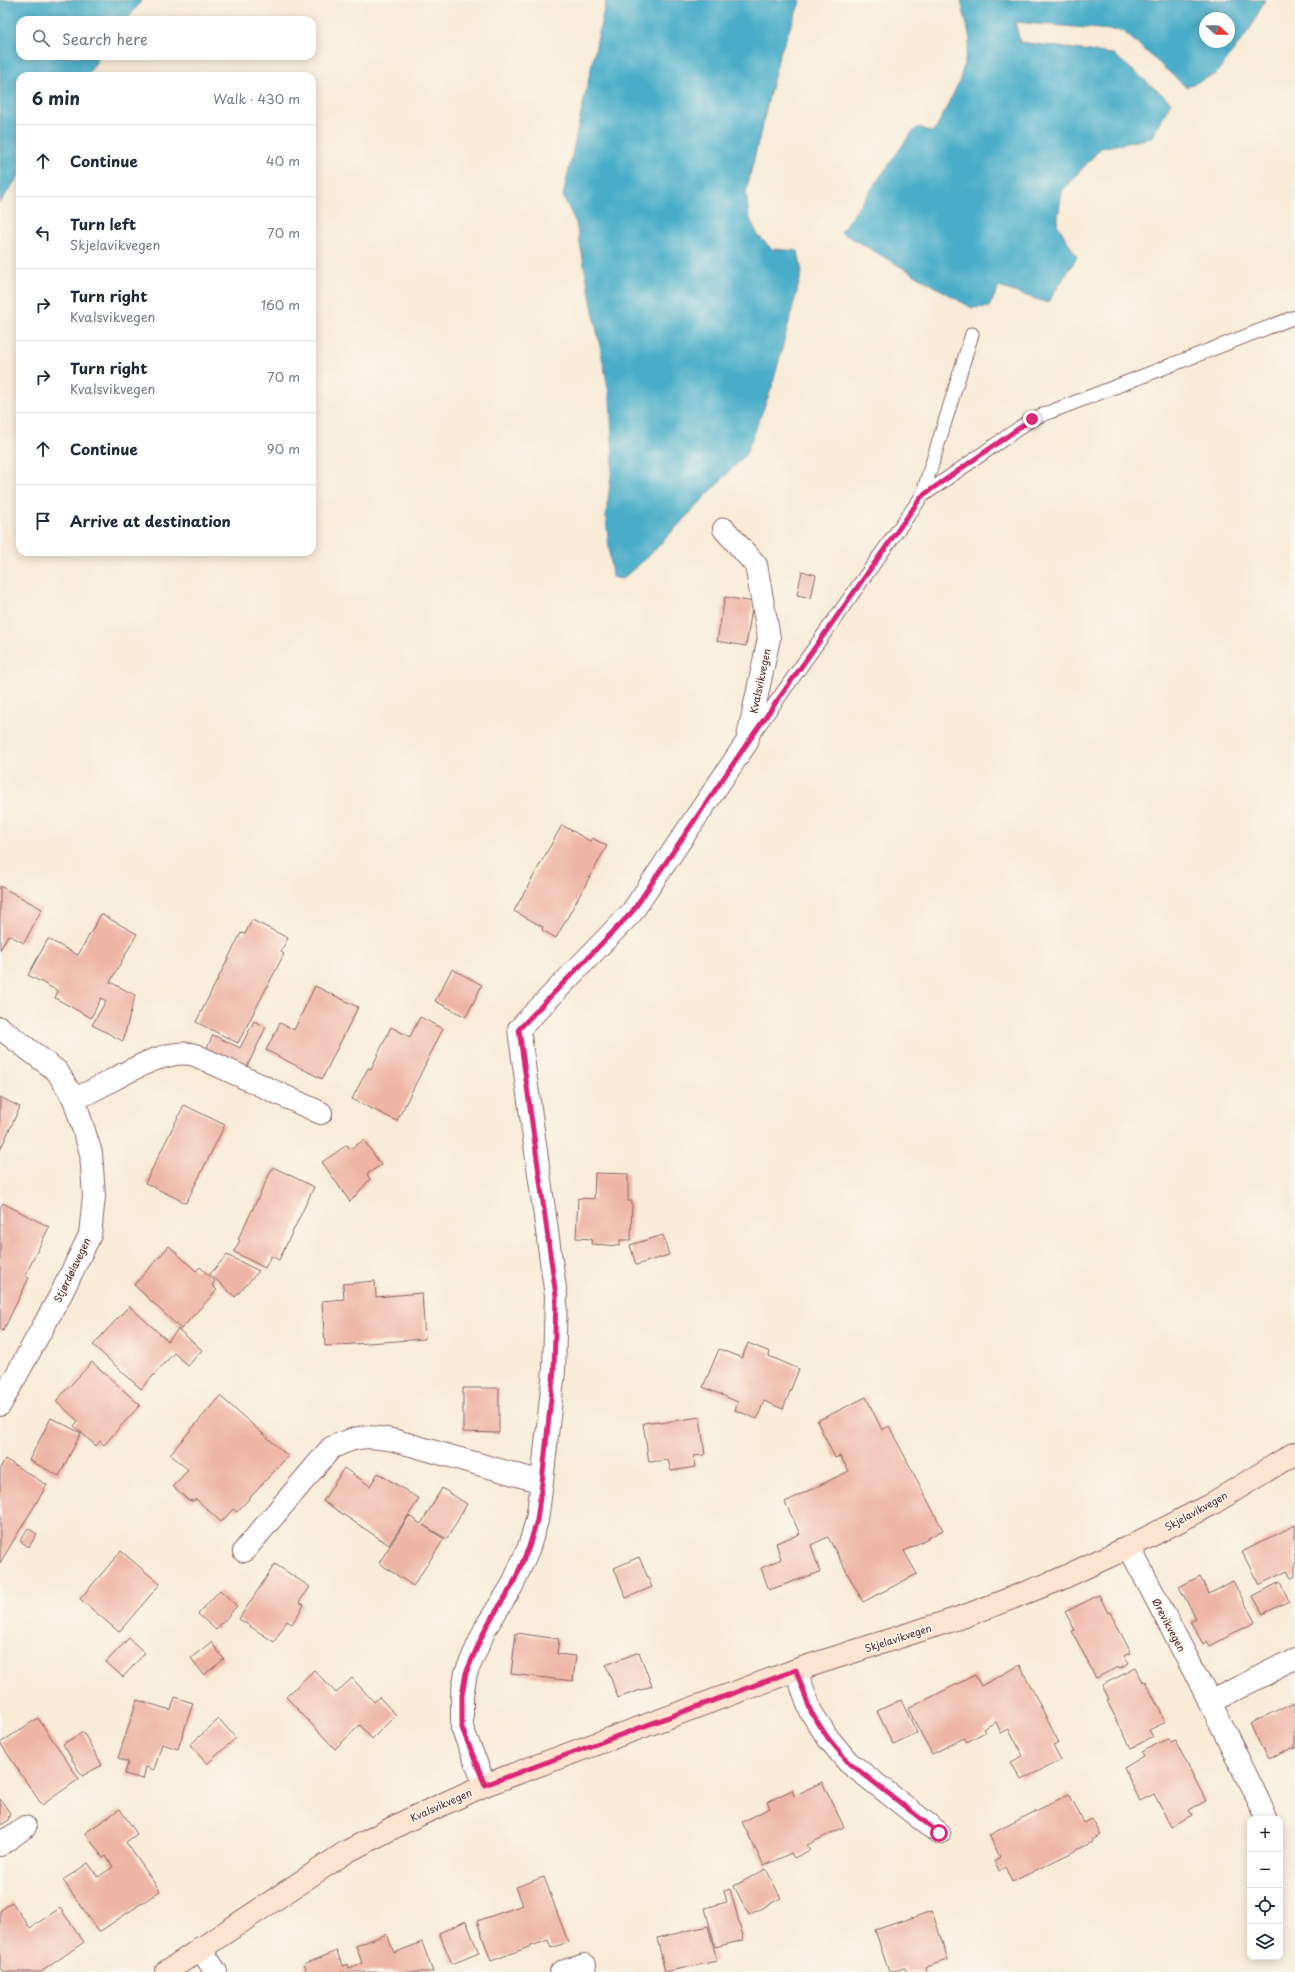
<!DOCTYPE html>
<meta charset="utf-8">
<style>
:root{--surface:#fff;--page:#f6f6f7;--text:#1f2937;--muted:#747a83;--line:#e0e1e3}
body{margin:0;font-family:"Playpen Sans",sans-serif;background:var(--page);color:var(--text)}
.controls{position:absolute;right:12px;bottom:12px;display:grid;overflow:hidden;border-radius:8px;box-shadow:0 2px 10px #0003}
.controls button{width:36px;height:36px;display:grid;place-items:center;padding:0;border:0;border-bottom:1px solid var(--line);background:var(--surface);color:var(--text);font:20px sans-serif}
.compass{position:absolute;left:1199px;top:12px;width:36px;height:36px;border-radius:50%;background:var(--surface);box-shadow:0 2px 10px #0003;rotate:112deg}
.stop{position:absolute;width:12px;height:12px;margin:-9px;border:3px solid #db2777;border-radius:50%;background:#fff}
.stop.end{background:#db2777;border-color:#fff;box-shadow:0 1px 4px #0008}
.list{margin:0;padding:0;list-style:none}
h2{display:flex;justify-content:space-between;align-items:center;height:52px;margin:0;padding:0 16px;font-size:17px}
h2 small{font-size:13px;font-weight:400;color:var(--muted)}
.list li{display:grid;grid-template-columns:26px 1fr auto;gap:12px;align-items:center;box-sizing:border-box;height:72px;padding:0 16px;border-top:1px solid var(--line)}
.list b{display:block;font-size:15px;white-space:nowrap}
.list p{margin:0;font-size:13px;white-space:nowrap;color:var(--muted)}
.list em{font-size:13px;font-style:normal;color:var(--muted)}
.icon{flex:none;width:22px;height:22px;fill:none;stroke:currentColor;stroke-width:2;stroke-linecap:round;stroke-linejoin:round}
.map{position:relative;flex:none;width:1295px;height:1972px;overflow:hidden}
.search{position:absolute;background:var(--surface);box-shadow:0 2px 10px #0003;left:16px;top:16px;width:300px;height:44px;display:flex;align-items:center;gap:10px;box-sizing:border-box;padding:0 14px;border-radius:12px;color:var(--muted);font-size:15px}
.panel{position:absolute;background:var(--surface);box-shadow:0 2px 10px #0003;left:16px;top:72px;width:300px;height:484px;border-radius:12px}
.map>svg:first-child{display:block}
.water{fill:#4aadc9;stroke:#4a667a;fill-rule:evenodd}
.building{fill:#eeb5a5}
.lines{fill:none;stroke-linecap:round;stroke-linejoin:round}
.service-casing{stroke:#876668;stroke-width:15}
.minor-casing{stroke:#876668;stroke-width:24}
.secondary-casing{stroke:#876668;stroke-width:24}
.service{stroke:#fff;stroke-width:13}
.minor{stroke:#fff;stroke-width:22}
.secondary{stroke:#fde4d1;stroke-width:22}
.route{stroke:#db2777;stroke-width:5}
.labels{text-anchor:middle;stroke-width:3;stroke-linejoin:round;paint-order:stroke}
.street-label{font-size:10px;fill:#4a1f2b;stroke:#fbf7ec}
</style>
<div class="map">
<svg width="1295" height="1972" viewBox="0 0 1295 1972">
<rect width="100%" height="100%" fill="#fbf7ec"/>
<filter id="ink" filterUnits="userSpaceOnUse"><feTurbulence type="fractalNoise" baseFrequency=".025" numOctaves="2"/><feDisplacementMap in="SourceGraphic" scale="8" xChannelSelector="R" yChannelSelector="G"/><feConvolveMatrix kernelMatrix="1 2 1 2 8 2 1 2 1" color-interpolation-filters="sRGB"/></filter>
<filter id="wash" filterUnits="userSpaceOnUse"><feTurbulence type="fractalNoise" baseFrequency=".012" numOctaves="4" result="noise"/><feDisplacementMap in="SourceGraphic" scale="16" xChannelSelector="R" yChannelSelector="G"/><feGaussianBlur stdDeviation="0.9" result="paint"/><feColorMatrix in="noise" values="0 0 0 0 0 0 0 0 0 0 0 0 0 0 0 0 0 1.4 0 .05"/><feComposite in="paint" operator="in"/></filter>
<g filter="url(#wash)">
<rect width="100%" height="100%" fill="#f8ebd8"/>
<path class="water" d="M 0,0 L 142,0 L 127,20 L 20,20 L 20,56 L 100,56 L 87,76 L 20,76 L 20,174 L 0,203 Z
M 606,0 L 801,0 L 779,56 L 746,192 L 749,217 L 758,235 L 772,249 L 798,251 L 802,272 L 772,387 L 746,454 L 648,557 L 622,579 L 612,577 L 606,517 L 613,458 L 610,398 L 576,223 L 563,196 Z
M 961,0 L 1265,0 L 1250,29 L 1216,74 L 1186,87 L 1123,31 L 1015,22 L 1020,42 L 1113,54 L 1171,102 L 1151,138 L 1101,148 L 1062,191 L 1057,224 L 1077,257 L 1048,303 L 999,287 L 989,307 L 972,308 L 841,232 L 912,132 L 919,127 L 931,132 L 936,129 L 960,80 L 970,39 ZM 1205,18 L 1229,18 L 1229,42 L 1205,42 Z"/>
<g id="blocks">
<path class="building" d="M 802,571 L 816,575 L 811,598 L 797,595 Z
M 725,597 L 753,602 L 746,646 L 717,641 Z
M 562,825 L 590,841 L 592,838 L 607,846 L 556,938 L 542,930 L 543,927 L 514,911 Z
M 0,886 L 42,909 L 24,943 L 8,935 L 0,950 Z
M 101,914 L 137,934 L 110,982 L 135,995 L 123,1041 L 92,1025 L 106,1001 L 101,998 L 91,1018 L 55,998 L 58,991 L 28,975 L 48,939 L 78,955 Z
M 252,920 L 288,938 L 281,952 L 284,954 L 238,1043 L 196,1022 L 241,933 L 245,934 Z
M 452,969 L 482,985 L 466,1017 L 435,1001 Z
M 315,986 L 358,1007 L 322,1079 L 266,1050 L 280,1023 L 294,1030 Z
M 420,1017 L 443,1029 L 397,1121 L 352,1099 L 368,1068 L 371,1069 L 391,1027 L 410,1037 Z
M 254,1021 L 266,1027 L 246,1069 L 206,1050 L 213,1035 L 240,1048 Z
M 0,1097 L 20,1107 L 0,1150 Z
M 184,1105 L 225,1125 L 186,1203 L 145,1183 Z
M 364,1140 L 381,1165 L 367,1174 L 370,1179 L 350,1202 L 322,1162 L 347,1145 L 350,1149 Z
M 273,1167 L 314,1187 L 279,1260 L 271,1256 L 265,1268 L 234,1252 L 240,1240 L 238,1239 Z
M 595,1173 L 628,1174 L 628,1201 L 632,1201 L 631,1240 L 620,1240 L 620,1246 L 591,1244 L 592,1239 L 576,1238 L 578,1198 L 594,1199 Z
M 3,1203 L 49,1227 L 25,1276 L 29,1278 L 3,1331 L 0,1330 L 0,1208 Z
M 663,1235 L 669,1255 L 636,1265 L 630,1245 Z
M 169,1246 L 196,1271 L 200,1267 L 215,1281 L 212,1285 L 217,1290 L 181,1329 L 134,1285 Z
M 227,1255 L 259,1271 L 235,1297 L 210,1274 Z
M 375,1281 L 376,1297 L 422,1293 L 425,1339 L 325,1346 L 322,1301 L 344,1299 L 343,1284 Z
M 129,1306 L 168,1341 L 178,1329 L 202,1350 L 188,1366 L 174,1353 L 141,1389 L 93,1345 Z
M 748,1343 L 770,1352 L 769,1356 L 799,1369 L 783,1409 L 764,1401 L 757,1419 L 735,1410 L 738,1402 L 703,1387 L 719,1349 L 742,1358 Z
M 92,1362 L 140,1405 L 104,1445 L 100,1441 L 96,1446 L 74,1426 L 78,1421 L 56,1401 Z
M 463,1388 L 499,1388 L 499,1433 L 463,1432 Z
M 220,1396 L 288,1456 L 237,1512 L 233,1509 L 221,1522 L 196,1499 L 193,1501 L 188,1500 L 173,1486 L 188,1470 L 170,1454 Z
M 866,1397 L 882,1430 L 889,1426 L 943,1530 L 904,1551 L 917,1574 L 863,1602 L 828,1537 L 811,1545 L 820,1572 L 769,1590 L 761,1568 L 781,1559 L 776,1543 L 800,1534 L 785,1502 L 849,1471 L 840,1456 L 835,1458 L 817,1421 Z
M 700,1417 L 705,1455 L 694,1456 L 696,1467 L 671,1471 L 668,1460 L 649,1462 L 643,1423 L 659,1421 L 660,1423 Z
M 51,1418 L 81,1433 L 59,1476 L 29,1460 Z
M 5,1459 L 47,1485 L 0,1563 L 0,1468 Z
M 344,1468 L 370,1486 L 378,1473 L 419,1499 L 389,1545 L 323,1501 Z
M 442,1488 L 467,1504 L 447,1539 L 423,1525 L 444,1539 L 413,1586 L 379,1563 L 409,1516 L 421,1524 Z
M 1295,1525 L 1295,1576 L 1291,1578 L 1287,1571 L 1259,1585 L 1242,1552 Z
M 28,1528 L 37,1534 L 29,1547 L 20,1541 Z
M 121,1551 L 160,1584 L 119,1632 L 80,1599 Z
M 639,1557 L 652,1587 L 626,1598 L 614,1568 Z
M 275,1564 L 310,1587 L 299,1602 L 304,1605 L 292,1624 L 287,1621 L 274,1642 L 239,1619 Z
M 1200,1576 L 1209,1594 L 1233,1581 L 1255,1622 L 1210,1646 L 1207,1641 L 1203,1644 L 1190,1621 L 1196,1618 L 1179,1587 Z
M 1280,1582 L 1289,1601 L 1263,1614 L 1253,1596 Z
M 220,1590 L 237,1606 L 216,1630 L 198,1614 Z
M 1099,1595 L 1108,1613 L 1110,1612 L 1131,1653 L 1124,1656 L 1129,1664 L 1119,1669 L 1118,1667 L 1096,1678 L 1072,1631 L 1075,1630 L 1065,1612 Z
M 516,1633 L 559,1639 L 557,1654 L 576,1656 L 573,1681 L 511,1674 Z
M 129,1638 L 145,1653 L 123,1677 L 106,1662 Z
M 211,1642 L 224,1659 L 204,1675 L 191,1658 Z
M 639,1652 L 652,1686 L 618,1698 L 606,1665 Z
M 1020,1665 L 1059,1743 L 1053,1745 L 1061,1760 L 1021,1780 L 1011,1762 L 1023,1756 L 1009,1729 L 1001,1733 L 996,1722 L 983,1729 L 985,1732 L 967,1742 L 964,1738 L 932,1754 L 908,1709 L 975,1675 L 981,1686 Z
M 1136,1668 L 1143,1682 L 1145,1681 L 1166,1722 L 1149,1730 L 1153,1737 L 1131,1748 L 1107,1701 L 1109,1699 L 1102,1685 Z
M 314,1670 L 336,1693 L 352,1678 L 374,1702 L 379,1697 L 396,1715 L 372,1739 L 360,1725 L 335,1749 L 286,1697 Z
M 175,1697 L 193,1703 L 178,1749 L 162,1744 L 154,1770 L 146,1767 L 143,1779 L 125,1774 L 128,1762 L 118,1758 L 137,1700 L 171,1710 Z
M 901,1700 L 917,1733 L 893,1744 L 877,1711 Z
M 1295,1702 L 1295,1747 L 1268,1760 L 1250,1724 Z
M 38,1718 L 79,1779 L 42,1805 L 0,1743 Z
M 219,1719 L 236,1738 L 207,1764 L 190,1745 Z
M 83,1732 L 102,1765 L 82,1776 L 63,1744 Z
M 1168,1738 L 1170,1742 L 1175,1740 L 1206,1801 L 1189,1810 L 1192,1816 L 1171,1827 L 1154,1794 L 1140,1801 L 1124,1768 L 1144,1756 L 1142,1752 Z
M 822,1782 L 844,1827 L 807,1845 L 810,1850 L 794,1858 L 791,1853 L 764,1866 L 742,1822 L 770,1808 L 767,1802 L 792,1790 L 794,1796 Z
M 1069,1794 L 1084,1823 L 1092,1819 L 1101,1835 L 1092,1840 L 1093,1842 L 1012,1882 L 1005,1867 L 999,1871 L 994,1861 L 1000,1857 L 989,1835 Z
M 0,1799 L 10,1813 L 8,1820 L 0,1826 Z
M 120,1809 L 137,1834 L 126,1842 L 160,1891 L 99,1932 L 63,1880 L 88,1863 L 98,1877 L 113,1867 L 106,1856 L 103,1858 L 85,1833 Z
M 766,1869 L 781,1898 L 749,1915 L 734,1886 Z
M 544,1877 L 568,1942 L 551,1948 L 548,1940 L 491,1961 L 477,1921 L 523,1905 L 516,1887 Z
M 730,1889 L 744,1940 L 715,1947 L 705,1908 L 727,1902 L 724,1891 Z
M 12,1902 L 30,1928 L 60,1908 L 84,1942 L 41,1972 L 4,1972 L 0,1966 L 0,1911 Z
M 932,1911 L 948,1960 L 925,1967 L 927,1972 L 907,1972 L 905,1968 L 889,1972 L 875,1930 Z
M 466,1921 L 479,1953 L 452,1964 L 439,1933 Z
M 708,1926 L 717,1961 L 665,1972 L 657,1938 Z
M 387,1934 L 394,1953 L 422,1942 L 433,1972 L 307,1972 L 304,1964 L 337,1951 L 342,1966 L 348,1964 L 349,1968 L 362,1963 L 356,1946 Z"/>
</g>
</g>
<g filter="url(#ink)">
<use href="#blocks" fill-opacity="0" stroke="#876668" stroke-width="1"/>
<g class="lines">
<g class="service-casing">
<path id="service" d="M 922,496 L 1032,419 L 1295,317
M 753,734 L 922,496 L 972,334"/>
</g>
<g class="minor-casing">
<path id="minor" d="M 0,1028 L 57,1071 L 74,1099 L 91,1153 L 94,1196 L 90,1235 L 60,1296 L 0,1405
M 74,1099 C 107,1087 160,1045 195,1055 L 321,1113
M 1129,1547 L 1210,1702 L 1266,1816
M 244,1551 L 331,1448 C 356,1436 366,1435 393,1440 L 542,1482
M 796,1670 L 811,1712 L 828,1738 L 848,1762 L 939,1833
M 1210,1702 L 1295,1659
M 485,1785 L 462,1728 L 462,1695 L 466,1673 L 486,1627 L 512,1586 L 529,1547 L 537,1520 L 542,1482 L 554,1370 L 556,1296 L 519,1029 L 632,912 L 747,742 L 769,638 L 756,565 L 724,529
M 0,1845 L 25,1827
M 200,1948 L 216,1972
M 561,1972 L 585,1965"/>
</g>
<g class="secondary-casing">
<path id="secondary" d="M 166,1972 L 346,1852 L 408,1820 L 485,1785 L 796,1670 L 965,1616 L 1056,1581 L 1129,1547 L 1210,1505 L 1295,1453"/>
</g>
<use href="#service" class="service"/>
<use href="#minor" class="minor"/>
<use href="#secondary" class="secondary"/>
</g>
</g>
<g class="lines" filter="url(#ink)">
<path class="route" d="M 939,1833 L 848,1762 L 828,1738 L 811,1712 L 796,1670 L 485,1785 L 462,1728 L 462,1695 L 466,1673 L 486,1627 L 512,1586 L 529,1547 L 537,1520 L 542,1482 L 554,1370 L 556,1296 L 519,1029 L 632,912 L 748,742 L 922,496 L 1032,419"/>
</g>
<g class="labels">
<g class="street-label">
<text transform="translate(760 681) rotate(-78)" y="4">Kvalsvikvegen</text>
<text transform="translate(72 1270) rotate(-64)" y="4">Stjørdølavegen</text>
<text transform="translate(1196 1511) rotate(-29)" y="4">Skjelavikvegen</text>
<text transform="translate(1169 1625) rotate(62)" y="4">Ørevikvegen</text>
<text transform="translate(898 1638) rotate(-18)" y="4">Skjelavikvegen</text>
<text transform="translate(441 1805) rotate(-24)" y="4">Kvalsvikvegen</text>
</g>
</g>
</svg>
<div class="controls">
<button>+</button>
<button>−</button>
<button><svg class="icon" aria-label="locate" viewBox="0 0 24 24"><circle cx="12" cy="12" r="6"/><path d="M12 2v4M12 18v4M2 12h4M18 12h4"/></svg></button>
<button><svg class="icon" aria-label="layers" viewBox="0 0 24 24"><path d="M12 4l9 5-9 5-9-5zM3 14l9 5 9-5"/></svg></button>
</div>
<svg class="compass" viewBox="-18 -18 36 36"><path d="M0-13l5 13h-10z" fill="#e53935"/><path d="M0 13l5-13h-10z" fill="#747a83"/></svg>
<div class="stop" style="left:939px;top:1833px"></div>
<div class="stop end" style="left:1032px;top:419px"></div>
<div class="search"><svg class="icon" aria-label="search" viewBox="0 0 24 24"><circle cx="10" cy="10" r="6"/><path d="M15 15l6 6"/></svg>Search here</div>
<section class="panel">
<h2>6 min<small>Walk · 430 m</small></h2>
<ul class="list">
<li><svg class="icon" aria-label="ahead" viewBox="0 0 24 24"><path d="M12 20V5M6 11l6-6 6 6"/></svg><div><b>Continue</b></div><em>40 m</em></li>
<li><svg class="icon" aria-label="left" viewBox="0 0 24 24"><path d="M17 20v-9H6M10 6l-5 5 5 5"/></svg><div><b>Turn left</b><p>Skjelavikvegen</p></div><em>70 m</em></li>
<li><svg class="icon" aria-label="right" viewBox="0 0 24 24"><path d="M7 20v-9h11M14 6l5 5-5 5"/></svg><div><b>Turn right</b><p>Kvalsvikvegen</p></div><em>160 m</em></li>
<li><svg class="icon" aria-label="right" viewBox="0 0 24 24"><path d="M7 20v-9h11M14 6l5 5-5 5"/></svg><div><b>Turn right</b><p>Kvalsvikvegen</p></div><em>70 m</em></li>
<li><svg class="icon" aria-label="ahead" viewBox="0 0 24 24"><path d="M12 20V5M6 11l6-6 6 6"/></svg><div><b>Continue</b></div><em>90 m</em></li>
<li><svg class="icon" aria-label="arrive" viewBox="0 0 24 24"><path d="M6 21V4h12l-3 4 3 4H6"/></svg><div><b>Arrive at destination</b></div></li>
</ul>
</section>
</div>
